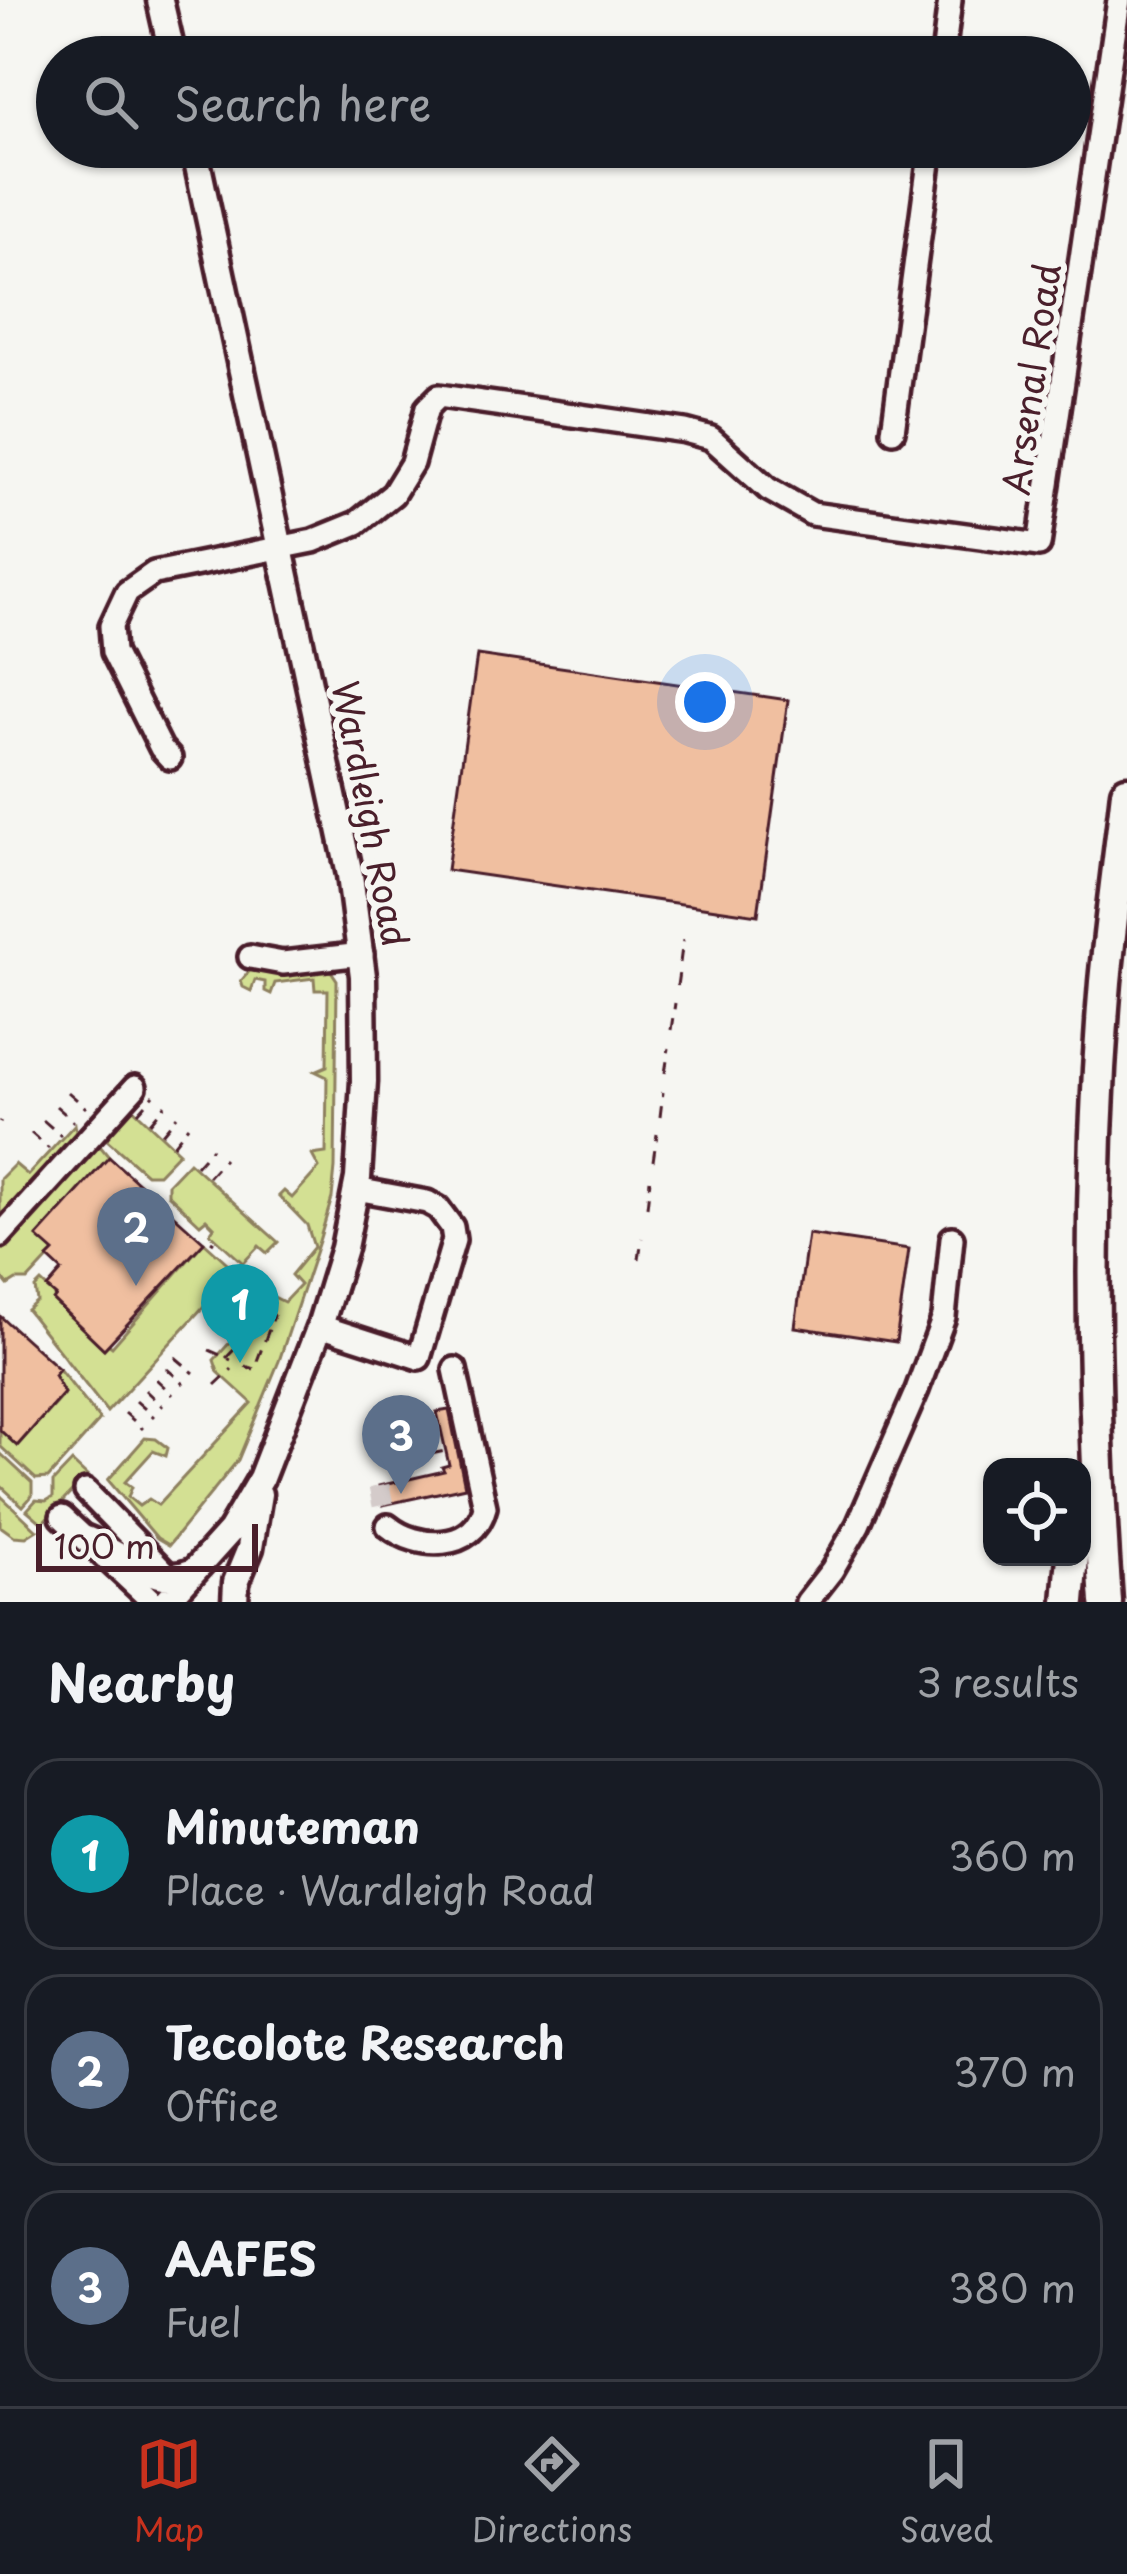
<!DOCTYPE html>
<meta charset="utf-8">
<style>
:root{--surface:#171b24;--page:#20242c;--text:#f1f3f6;--muted:#9ea1a6;--line:#363941;--accent:#c8321e}
body{margin:0;font-family:"Playpen Sans",sans-serif;background:var(--page);color:var(--text)}
.controls{position:absolute;right:36px;bottom:36px;display:grid;overflow:hidden;border-radius:24px;box-shadow:0 3px 9px #0004}
.controls button{width:108px;height:108px;display:grid;place-items:center;padding:0;border:0;border-bottom:3px solid var(--line);background:var(--surface);color:var(--text);font:60px sans-serif}
.scale{position:absolute;left:36px;bottom:30px;width:222px;box-sizing:border-box;padding-left:12px;border:6px solid #4a1f2b;border-top:0;font-size:33px;line-height:42px;white-space:nowrap;color:#4a1f2b;-webkit-text-stroke:9px #f6f6f2;paint-order:stroke}
.you{position:absolute;left:705px;top:702px;width:42px;height:42px;margin:-30px;border:9px solid #fff;border-radius:50%;background:#1a73e8;box-shadow:0 0 0 18px #1a73e833}
.badge{display:grid;place-items:center;width:78px;height:78px;border-radius:50%;background:var(--accent);color:#fff;font-size:39px;font-weight:700}
.pin{position:absolute;translate:-50% -99px;filter:drop-shadow(0 3px 6px #0008)}
.pin::after{content:'';position:absolute;top:63px;width:42px;height:36px;background:inherit;clip-path:polygon(0 0,100% 0,50% 100%)}
.list{margin:0;padding:0;list-style:none}
h2{display:flex;justify-content:space-between;align-items:center;height:156px;margin:0;padding:0 48px;font-size:51px}
h2 small{font-size:39px;font-weight:400;color:var(--muted)}
.list li{display:grid;grid-template-columns:78px 1fr auto;gap:36px;align-items:center;box-sizing:border-box;height:192px;margin:0 24px 24px;padding:0 24px;border:3px solid var(--line);border-radius:36px}
.list b{display:block;font-size:45px;white-space:nowrap}
.list p{margin:0;font-size:39px;white-space:nowrap;color:var(--muted)}
.list em{font-size:39px;font-style:normal;color:var(--muted)}
.icon{flex:none;width:66px;height:66px;fill:none;stroke:currentColor;stroke-width:2;stroke-linecap:round;stroke-linejoin:round}
.map{position:relative;flex:none;width:1127px;height:1602px;overflow:hidden}
.search{position:absolute;background:var(--surface);box-shadow:0 3px 9px #0004;left:36px;right:36px;top:36px;height:132px;display:flex;align-items:center;gap:30px;box-sizing:border-box;padding:0 42px;border-radius:66px;color:var(--muted);font-size:45px}
.sheet{height:804px;background:var(--surface)}
nav{display:flex;justify-content:space-around;align-items:center;box-sizing:border-box;height:168px;border-top:3px solid var(--line);background:var(--surface);font-size:33px;color:var(--muted)}
nav a{display:grid;justify-items:center;gap:6px}
nav .on{color:var(--accent)}
.map>svg:first-child{display:block}
.green{fill:#d3e093;stroke:#8e805f;stroke-width:3}
.building{fill:#f0bfa0;stroke:#4a1f2b;stroke-width:3}
.lines{fill:none;stroke-linecap:round;stroke-linejoin:round}
.minor-tunnel{stroke:#d4cbca;stroke-width:21;stroke-dasharray:21 10;stroke-linecap:butt}
.minor-casing{stroke:#4a1f2b;stroke-width:30}
.major-casing{stroke:#4a1f2b;stroke-width:33}
.highway-casing{stroke:#4a1f2b;stroke-width:39}
.path{stroke:#4a1f2b;stroke-width:3;stroke-dasharray:12 9;stroke-linecap:butt}
.minor{stroke:#f6f6f2;stroke-width:21}
.major{stroke:#f6f6f2;stroke-width:24}
.highway{stroke:#f6f6f2;stroke-width:30}
.labels{text-anchor:middle;stroke-width:12;stroke-linejoin:round;paint-order:stroke}
.street-label{font-size:36px;fill:#4a1f2b;stroke:#f6f6f2}
</style>
<div class="map">
<svg width="1127" height="1602" viewBox="0 0 1127 1602">
<rect width="100%" height="100%" fill="#f6f6f2"/>
<filter id="ink" filterUnits="userSpaceOnUse"><feTurbulence type="fractalNoise" baseFrequency=".00833" numOctaves="2"/><feDisplacementMap in="SourceGraphic" scale="24" xChannelSelector="R" yChannelSelector="G"/><feConvolveMatrix kernelMatrix="1 2 1 2 8 2 1 2 1" color-interpolation-filters="sRGB"/></filter>
<g filter="url(#ink)">
<path class="green" d="M 252,968 C 279,975 304,964 331,971 L 337,980 L 335,1168 L 332,1198 L 319,1241 L 279,1361 L 238,1460 L 169,1545 L 157,1538 L 108,1480 L 145,1438 L 156,1439 L 168,1448 L 166,1456 L 153,1451 L 125,1482 L 132,1487 L 128,1497 L 139,1506 L 149,1499 L 158,1505 L 252,1403 L 218,1372 L 214,1360 L 272,1296 L 284,1302 L 300,1285 L 291,1275 L 314,1247 L 307,1225 L 279,1196 L 284,1191 L 292,1198 L 319,1168 L 312,1155 L 326,1153 L 327,1077 L 315,1071 L 327,1066 L 328,990 L 315,990 L 314,978 L 275,983 L 271,994 L 265,991 L 265,982 L 255,980 L 251,991 L 243,987 L 241,981 Z
M 128,1104 L 179,1152 L 158,1174 L 146,1174 L 107,1140 L 108,1130 Z
M 75,1124 L 77,1139 L 9,1211 L 0,1213 L 0,1179 L 15,1164 L 28,1175 Z
M 100,1146 L 109,1157 L 38,1236 L 54,1252 L 28,1280 L 16,1280 L 8,1285 L 0,1275 L 0,1245 L 88,1148 Z
M 189,1162 L 278,1242 L 267,1253 L 259,1246 L 243,1263 L 210,1233 L 214,1227 L 206,1219 L 200,1224 L 168,1194 L 168,1184 Z
M 204,1242 L 236,1271 L 107,1412 L 27,1310 L 37,1301 L 35,1288 L 41,1282 L 56,1296 L 53,1300 L 103,1348 L 108,1344 L 112,1347 Z
M 59,1369 L 100,1420 L 48,1478 L 36,1479 L 0,1446 L 0,1430 L 18,1445 L 64,1394 L 54,1375 Z
M 0,1453 L 32,1483 L 32,1496 L 23,1506 L 0,1485 Z
M 72,1462 L 87,1476 L 42,1523 L 27,1510 L 36,1500 L 46,1501 L 53,1497 L 53,1482 Z
M 0,1495 L 2,1497 L 37,1530 L 26,1537 L 14,1536 L 0,1526 Z"/>
<path class="building" d="M 477,655 L 788,700 L 758,915 L 447,870 Z
M 109,1157 L 204,1242 L 104,1349 L 53,1300 L 56,1296 L 47,1288 L 62,1271 L 48,1258 L 54,1252 L 37,1237 Z
M 808,1234 L 909,1249 L 896,1342 L 795,1327 Z
M 0,1316 L 59,1369 L 54,1375 L 64,1393 L 17,1446 L 0,1430 Z
M 449,1410 L 465,1487 L 383,1505 L 379,1486 L 444,1471 L 442,1467 L 449,1465 L 437,1412 Z"/>
<g class="lines">
<path class="minor-tunnel" d="M 379,1486 L 383,1505"/>
<g class="minor-casing">
<path id="minor" d="M 943,57 L 950,0
M 893,431 L 931,147
M 170,758 L 161,748 L 113,652 L 111,626 L 127,592 L 154,573 L 313,541 L 357,523 L 393,494 L 412,463 L 427,408 L 439,396 L 685,431 L 711,438 L 768,489 L 812,514 L 1039,545 L 1119,0
M 250,957 L 283,963 L 362,954
M 0,1236 L 135,1087
M 320,1326 L 419,1358 L 454,1240 L 452,1227 L 438,1208 L 427,1202 L 356,1189
M 86,1491 L 171,1578
M 62,1517 L 153,1602
M 388,1526 C 417,1550 474,1552 485,1507 L 455,1369
M 807,1602 L 832,1570 L 858,1525 L 917,1390 L 944,1317 L 952,1238"/>
</g>
<g class="major-casing">
<path id="major" d="M 160,0 L 173,57
M 86,1539 C 121,1552 153,1589 191,1572
M 166,1602 L 230,1531 L 261,1478 L 320,1326 L 344,1248 L 358,1178 L 364,1081 L 363,976 L 350,875 L 194,147
M 235,1602 L 236,1582 L 250,1548 L 259,1494"/>
</g>
<g class="highway-casing">
<path id="highway" d="M 1069,1602 L 1073,1557
M 1106,1602 C 1091,1396 1088,1188 1105,982 C 1111,919 1120,855 1127,792"/>
</g>
<path class="path" d="M 680,963 L 683,940
M 677,986 L 679,972
M 671,1030 L 675,1003
M 665,1073 L 669,1048
M 68,1092 L 86,1108
M 56,1106 L 74,1122
M 138,1113 L 154,1095
M 660,1117 L 663,1092
M 43,1120 L 61,1136
M 0,1122 L 1,1121
M 150,1123 L 165,1105
M 31,1133 L 49,1149
M 162,1134 L 177,1116
M 173,1145 L 188,1126
M 653,1161 L 657,1134
M 196,1166 L 212,1148
M 208,1177 L 224,1159
M 150,1194 L 154,1189
M 647,1207 L 650,1180
M 211,1241 L 214,1243
M 639,1259 L 642,1238
M 209,1350 L 231,1360
M 175,1357 L 194,1373
M 226,1358 L 271,1312 L 274,1316 L 254,1369 L 245,1366
M 166,1368 L 184,1384
M 156,1379 L 173,1395
M 215,1385 L 232,1369
M 145,1390 L 163,1407
M 136,1401 L 154,1417
M 125,1413 L 143,1429
M 431,1454 L 445,1451"/>
<use href="#minor" class="minor"/>
<use href="#major" class="major"/>
<use href="#highway" class="highway"/>
</g>
</g>
<g class="labels">
<g class="street-label">
<text transform="translate(1032 379) rotate(-82)" y="13">Arsenal Road</text>
<text transform="translate(370 814) rotate(79)" y="13">Wardleigh Road</text>
</g>
</g>
</svg>
<div class="controls">
<button><svg class="icon" aria-label="locate" viewBox="0 0 24 24"><circle cx="12" cy="12" r="6"/><path d="M12 2v4M12 18v4M2 12h4M18 12h4"/></svg></button>
</div>
<div class="scale">100 m</div>
<div class="you"></div>
<div class="pin badge" style="left:240px;top:1363px;background:#0f9aa8">1</div>
<div class="pin badge" style="left:136px;top:1286px;background:#5c6f8a">2</div>
<div class="pin badge" style="left:401px;top:1494px;background:#5c6f8a">3</div>
<div class="search"><svg class="icon" aria-label="search" viewBox="0 0 24 24"><circle cx="10" cy="10" r="6"/><path d="M15 15l6 6"/></svg>Search here</div>
</div>
<section class="sheet">
<h2>Nearby<small>3 results</small></h2>
<ul class="list">
<li><span class="badge" style="background:#0f9aa8">1</span><div><b>Minuteman</b><p>Place · Wardleigh Road</p></div><em>360 m</em></li>
<li><span class="badge" style="background:#5c6f8a">2</span><div><b>Tecolote Research</b><p>Office</p></div><em>370 m</em></li>
<li><span class="badge" style="background:#5c6f8a">3</span><div><b>AAFES</b><p>Fuel</p></div><em>380 m</em></li>
</ul>
</section>
<nav>
<a class="on"><svg class="icon" aria-label="map" viewBox="0 0 24 24"><path d="M3 6l6-2 6 2 6-2v14l-6 2-6-2-6 2zM9 4v14M15 6v14"/></svg>Map</a>
<a><svg class="icon" aria-label="directions" viewBox="0 0 24 24"><path d="M12 3l9 9-9 9-9-9zM9 14v-3h6M13 9l2 2-2 2"/></svg>Directions</a>
<a><svg class="icon" aria-label="saved" viewBox="0 0 24 24"><path d="M7 4h10v16l-5-4-5 4z"/></svg>Saved</a>
</nav>
